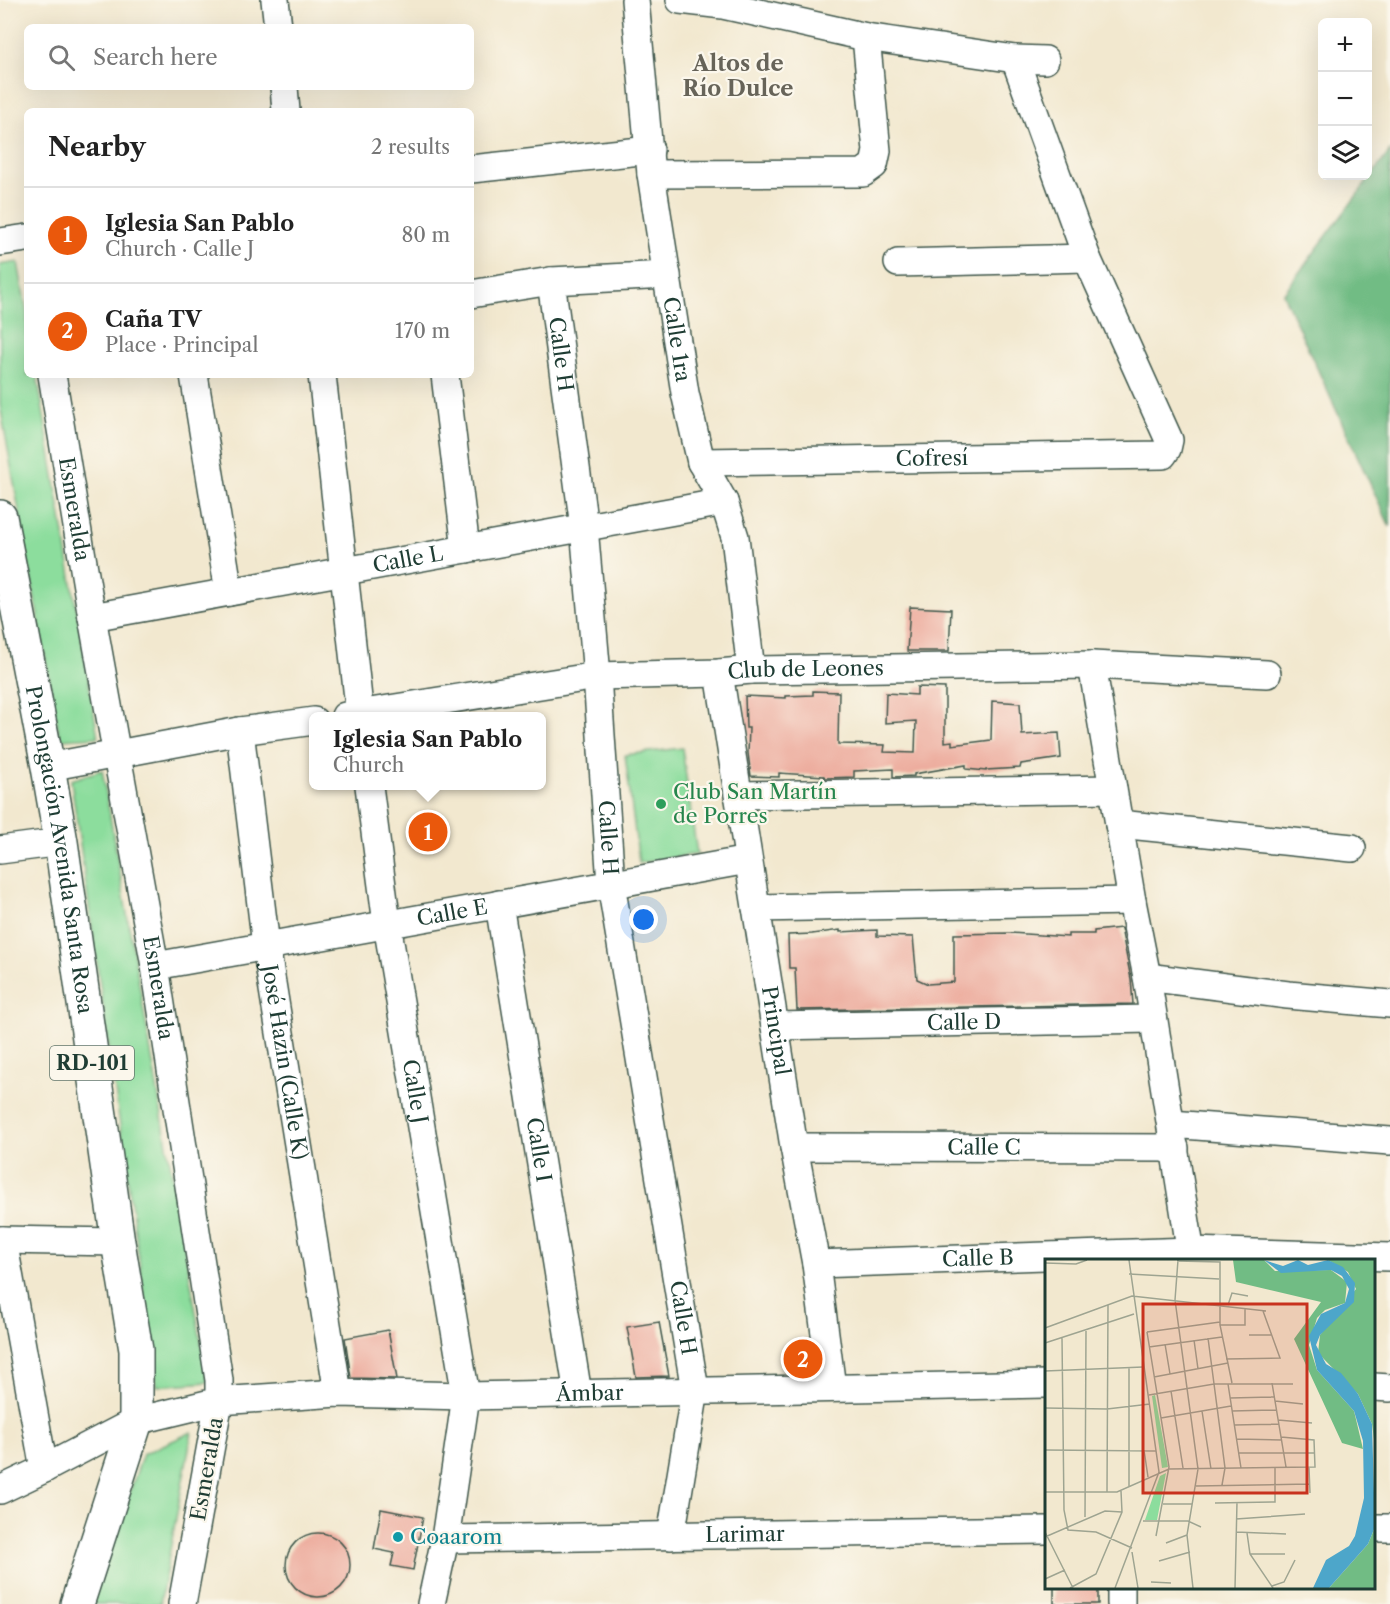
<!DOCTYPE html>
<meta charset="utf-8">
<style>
:root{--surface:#fff;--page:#f6f6f6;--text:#222;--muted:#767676;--line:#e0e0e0;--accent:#ea580c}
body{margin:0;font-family:"Libre Caslon Text",serif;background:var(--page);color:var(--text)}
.controls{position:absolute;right:18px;top:18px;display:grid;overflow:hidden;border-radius:9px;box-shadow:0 6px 24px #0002}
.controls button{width:54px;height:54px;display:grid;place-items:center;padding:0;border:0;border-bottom:2px solid var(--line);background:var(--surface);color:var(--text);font:30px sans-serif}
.you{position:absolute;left:644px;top:920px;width:21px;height:21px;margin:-15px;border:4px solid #fff;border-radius:50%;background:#1a73e8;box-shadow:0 0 0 9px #1a73e833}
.badge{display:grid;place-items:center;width:39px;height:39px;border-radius:50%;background:var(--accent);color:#fff;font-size:20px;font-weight:700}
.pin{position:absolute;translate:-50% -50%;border:3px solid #fff;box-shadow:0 2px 6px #0006}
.popup{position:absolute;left:309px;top:712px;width:237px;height:78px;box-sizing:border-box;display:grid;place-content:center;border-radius:9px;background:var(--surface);filter:drop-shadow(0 2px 4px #0005);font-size:20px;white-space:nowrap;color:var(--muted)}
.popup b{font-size:22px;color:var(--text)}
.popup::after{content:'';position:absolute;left:50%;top:100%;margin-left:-12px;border:12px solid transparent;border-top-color:var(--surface)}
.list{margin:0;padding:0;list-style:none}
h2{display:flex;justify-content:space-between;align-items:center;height:78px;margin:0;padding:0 24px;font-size:26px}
h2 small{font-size:20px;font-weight:400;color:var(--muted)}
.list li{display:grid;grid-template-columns:39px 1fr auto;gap:18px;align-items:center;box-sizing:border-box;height:96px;padding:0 24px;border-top:2px solid var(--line)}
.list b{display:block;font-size:22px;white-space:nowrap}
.list p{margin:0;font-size:20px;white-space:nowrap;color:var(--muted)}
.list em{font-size:20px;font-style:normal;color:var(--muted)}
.icon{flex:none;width:33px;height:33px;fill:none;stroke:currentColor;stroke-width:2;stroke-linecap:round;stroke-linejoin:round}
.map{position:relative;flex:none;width:1390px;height:1604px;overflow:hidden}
.search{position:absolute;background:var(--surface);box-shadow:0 6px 24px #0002;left:24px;top:24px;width:450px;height:66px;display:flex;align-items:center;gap:15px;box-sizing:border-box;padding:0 21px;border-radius:9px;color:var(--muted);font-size:22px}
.panel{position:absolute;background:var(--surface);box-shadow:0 6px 24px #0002;left:24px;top:108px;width:450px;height:270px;border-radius:9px}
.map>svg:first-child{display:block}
.green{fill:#8cdd9d;stroke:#568d68;stroke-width:1.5}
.forest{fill:#71bc84;stroke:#487c5c;stroke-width:1.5}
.building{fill:#edad9f}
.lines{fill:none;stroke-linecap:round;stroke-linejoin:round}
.minor-casing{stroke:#3f574b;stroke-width:30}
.major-casing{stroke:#3f574b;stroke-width:36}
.minor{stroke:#fff;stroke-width:27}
.major{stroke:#fff;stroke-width:33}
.leisure-dot{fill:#2e9e5b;stroke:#fbf7ec;stroke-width:2}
.culture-dot{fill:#0f9aa8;stroke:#fbf7ec;stroke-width:2}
.labels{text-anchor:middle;stroke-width:4.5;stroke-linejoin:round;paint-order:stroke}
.shield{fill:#fbf7ec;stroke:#61756b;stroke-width:1.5}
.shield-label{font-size:20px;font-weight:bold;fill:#1f3d34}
.street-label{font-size:21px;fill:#1f3d34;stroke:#fbf7ec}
.leisure-label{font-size:21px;fill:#27864d;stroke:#fbf7ec;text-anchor:start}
.culture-label{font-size:21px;fill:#0d838f;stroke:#fbf7ec;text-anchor:start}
.neighbourhood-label{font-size:22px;font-weight:bold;fill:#676459;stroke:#fbf7ec}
.inset-road{fill:none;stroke:#9ea491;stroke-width:1.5}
.view{fill:#c8321e;fill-opacity:0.15;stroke:#c8321e;stroke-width:3}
.inset-edge{fill:none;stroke:#1f3d34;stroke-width:3}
</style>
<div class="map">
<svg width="1390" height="1604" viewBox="0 0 1390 1604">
<rect width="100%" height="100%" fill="#fbf7ec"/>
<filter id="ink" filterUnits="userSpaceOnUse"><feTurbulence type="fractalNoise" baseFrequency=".0167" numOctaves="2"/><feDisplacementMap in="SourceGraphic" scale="12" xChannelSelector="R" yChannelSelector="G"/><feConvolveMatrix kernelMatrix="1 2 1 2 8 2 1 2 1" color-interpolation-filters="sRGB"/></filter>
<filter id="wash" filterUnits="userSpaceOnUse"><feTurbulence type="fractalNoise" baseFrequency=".008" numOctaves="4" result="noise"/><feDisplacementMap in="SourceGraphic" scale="24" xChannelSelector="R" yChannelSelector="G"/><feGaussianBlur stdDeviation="1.35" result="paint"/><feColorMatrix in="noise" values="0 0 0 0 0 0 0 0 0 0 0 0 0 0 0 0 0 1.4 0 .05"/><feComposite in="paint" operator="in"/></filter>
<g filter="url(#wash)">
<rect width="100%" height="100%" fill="#f2e8cf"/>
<path class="green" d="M 18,262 L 27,314 L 27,375 L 37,375 L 98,737 L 60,739 L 0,405 L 0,265 Z
M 682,748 L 697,854 L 639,863 L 625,755 Z
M 102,770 L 208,1382 L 157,1386 L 71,780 Z
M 192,1432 L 160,1604 L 91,1604 L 143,1454 Z"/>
<path class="forest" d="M 1390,151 L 1390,527 L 1283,294 Z"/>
<g id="blocks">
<path class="building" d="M 910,607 L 951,609 L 949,651 L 907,651 Z
M 917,687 L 945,688 L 945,742 L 952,741 L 952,745 L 991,740 L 992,701 L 1020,703 L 1022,735 L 1059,733 L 1061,758 L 1021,764 L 1020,768 L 986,770 L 986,771 L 966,769 L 966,765 L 914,774 L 914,776 L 893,777 L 893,769 L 854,771 L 854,777 L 825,778 L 824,776 L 779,773 L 779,777 L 751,776 L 748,753 L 749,728 L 746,728 L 745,696 L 786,698 L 786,696 L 813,695 L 813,691 L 839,692 L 838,744 L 885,745 L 884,752 L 915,753 L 916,721 L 885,723 L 886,693 L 917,695 Z
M 1121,928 L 1131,979 L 1133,1004 L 797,1010 L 795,968 L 789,968 L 788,935 L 812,934 L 840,930 L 840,932 L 877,930 L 877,936 L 913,937 L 917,979 L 928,984 L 954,982 L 954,934 L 1011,933 L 1068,937 L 1068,934 L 1094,934 L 1094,931 Z
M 659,1322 L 669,1376 L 636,1377 L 627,1327 Z
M 388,1330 L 397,1379 L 351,1378 L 345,1338 Z
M 811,1345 L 813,1372 L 795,1373 L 793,1346 Z
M 381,1509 L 423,1517 L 413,1570 L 391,1566 L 394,1553 L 374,1549 Z
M286 1565a32 32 0 1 1 64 0a32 32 0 1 1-64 0Z
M 1054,1587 L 1098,1587 L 1098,1604 L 1054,1604 Z"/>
</g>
</g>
<g filter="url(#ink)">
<use href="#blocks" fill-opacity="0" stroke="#3f574b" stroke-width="1.5"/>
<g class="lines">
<g class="minor-casing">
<g id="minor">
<path d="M 275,0 L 278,27"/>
<path id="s1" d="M 635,0 L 651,174 L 685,393 L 701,462 L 724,502 L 735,537 L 751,670"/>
<path d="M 680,0 L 723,5 L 866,37 L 1015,59 L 1045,60"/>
<path d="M 284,87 L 286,111"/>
<path d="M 471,169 L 650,150"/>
<path d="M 651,174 L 863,173 L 874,165 L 877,151 L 866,37"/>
<path d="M 0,242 L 27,238"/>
<path d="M 898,263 L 1087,258"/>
<path id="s2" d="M 551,281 L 584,527 L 597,676 L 611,884 L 695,1390 L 671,1536"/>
<path d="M 471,294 L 551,281 L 667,275"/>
<path id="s3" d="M 52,375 L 92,617 L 155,966 L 219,1380 L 219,1401 L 182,1604"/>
<path d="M 194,375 L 229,592"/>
<path d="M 322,375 L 360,716"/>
<path d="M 445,375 L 466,549"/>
<path id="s4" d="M 701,462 L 1163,455 L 1167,449 L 1169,440 L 1087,258 L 1015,59"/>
<path id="s5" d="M 92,617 L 724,502"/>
<path d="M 1092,665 L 1132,901 L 1147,977 L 1192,1260"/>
<path id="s6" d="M 719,673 L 794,1147 L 816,1264 L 832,1388"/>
<path id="s7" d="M 345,716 L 597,676 L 719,673 L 751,670 L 1092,665 L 1267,674"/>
<path id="s8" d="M 240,731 L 266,946 L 338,1393"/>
<path d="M 48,767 L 240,731 L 314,721"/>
<path id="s9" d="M 369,786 L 387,924 L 466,1396 L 445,1539 L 431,1604"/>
<path d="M 738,795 L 1113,789"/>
<path d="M 1119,824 L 1352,848"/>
<path d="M 0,850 L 61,842"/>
<path id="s10" d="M 499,904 L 578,1394"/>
<path d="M 756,908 L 1132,901"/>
<path id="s11" d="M 155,966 L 748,860"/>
<path d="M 1147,977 L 1288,995 L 1390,1004"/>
<path id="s12" d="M 775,1026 L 1152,1019"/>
<path d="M 1171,1124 L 1390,1141"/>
<path id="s13" d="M 794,1147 L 1175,1148"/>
<path d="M 0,1240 L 118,1242"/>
<path d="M 3,1240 L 44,1469"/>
<path id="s14" d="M 816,1264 L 1191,1251 L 1390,1257"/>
<path d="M 1374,1387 L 1390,1388"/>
<path id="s15" d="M 0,1490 L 44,1469 L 136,1421 L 219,1401 L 338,1393 L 466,1396 L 1046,1384"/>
<path d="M 1374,1528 L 1390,1528"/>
<path id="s16" d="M 445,1539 L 1046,1530"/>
<path d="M 1121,1588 L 1121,1604"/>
</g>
</g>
<g class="major-casing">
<g id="major">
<path id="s17" d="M 0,517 L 48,767 L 61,842 L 118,1242 L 136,1350 L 136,1421 L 77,1604"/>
</g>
</g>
<use href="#minor" class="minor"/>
<use href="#major" class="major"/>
</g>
</g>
<circle class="leisure-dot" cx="661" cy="804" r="6"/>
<circle class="culture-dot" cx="398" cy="1537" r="6"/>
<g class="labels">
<rect class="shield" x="50" y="1046" width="84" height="34" rx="4.5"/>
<g class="shield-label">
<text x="92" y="1070">RD-101</text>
</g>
<g class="street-label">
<text dy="7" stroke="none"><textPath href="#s1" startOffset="342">Calle 1ra</textPath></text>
<text dy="7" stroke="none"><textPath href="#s2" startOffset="74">Calle H</textPath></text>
<text dy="7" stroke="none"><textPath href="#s4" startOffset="231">Cofresí</textPath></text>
<text dy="7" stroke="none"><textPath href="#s3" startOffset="136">Esmeralda</textPath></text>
<text dy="7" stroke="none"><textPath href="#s5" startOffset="321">Calle L</textPath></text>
<text dy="7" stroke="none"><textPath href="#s7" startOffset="464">Club de Leones</textPath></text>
<text dy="7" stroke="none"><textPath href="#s2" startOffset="560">Calle H</textPath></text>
<text dy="7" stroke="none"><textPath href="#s17" startOffset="338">Prolongación Avenida Santa Rosa</textPath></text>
<text dy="7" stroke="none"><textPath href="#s11" startOffset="302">Calle E</textPath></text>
<text dy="7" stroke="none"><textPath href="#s3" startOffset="622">Esmeralda</textPath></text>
<text dy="7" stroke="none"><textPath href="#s12" startOffset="189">Calle D</textPath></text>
<text dy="7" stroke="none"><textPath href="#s6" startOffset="362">Principal</textPath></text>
<text dy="7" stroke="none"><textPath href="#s8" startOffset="334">José Hazin (Calle K)</textPath></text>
<text dy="7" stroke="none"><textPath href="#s9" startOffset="309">Calle J</textPath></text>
<text dy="7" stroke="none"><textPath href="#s13" startOffset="190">Calle C</textPath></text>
<text dy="7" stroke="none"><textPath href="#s10" startOffset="249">Calle I</textPath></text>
<text dy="7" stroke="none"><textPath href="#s14" startOffset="162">Calle B</textPath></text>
<text dy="7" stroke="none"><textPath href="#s2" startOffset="1046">Calle H</textPath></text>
<text dy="7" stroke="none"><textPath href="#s15" startOffset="609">Ámbar</textPath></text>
<text transform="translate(207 1469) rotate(-80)" y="7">Esmeralda</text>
<text dy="7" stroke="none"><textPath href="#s16" startOffset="300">Larimar</textPath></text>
</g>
<g class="leisure-label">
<text x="673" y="799">Club San Martín<tspan x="673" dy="24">de Porres</tspan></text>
</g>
<g class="culture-label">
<text x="410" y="1544">Coaarom</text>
</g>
<g class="neighbourhood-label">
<text x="738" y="71">Altos de<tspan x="738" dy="25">Río Dulce</tspan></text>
</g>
</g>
<g transform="translate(1045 1259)">
<rect width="330" height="330" fill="#f2e8cf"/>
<path d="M 110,136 L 123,208 L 117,209 L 107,137 ZM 121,214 L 112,261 L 100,261 L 115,217 Z" fill="#8cdd9d"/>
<path d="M 188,1 L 219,1 L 230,12 L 286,11 L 302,23 L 300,44 L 280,51 L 272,59 L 264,86 L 272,111 L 309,152 L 318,190 L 297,184 L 249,80 L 276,43 L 191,23 ZM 283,1 L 330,1 L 330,188 L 327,165 L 313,135 L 273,94 L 275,76 L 311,30 L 303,13 ZM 330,268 L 330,329 L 284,329 L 323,285 Z" fill="#71bc84"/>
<path d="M 219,1 L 238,7 L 253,1 L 263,6 L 283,1 L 298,8 L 310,24 L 309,43 L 275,76 L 271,86 L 281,105 L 296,114 L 313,135 L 327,165 L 330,268 L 323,285 L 284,329 L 268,329 L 281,301 L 304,287 L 310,277 L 319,239 L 318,182 L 309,152 L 272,111 L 264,77 L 276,55 L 300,44 L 304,30 L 297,17 L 286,11 L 236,14 Z" fill="#4da6ca"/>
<path class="inset-road" d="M 133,1 L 130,41 L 153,210 L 142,276 L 148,329M 132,2 L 175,3 L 175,66 L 187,124M 0,4 L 31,5 L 42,1M 84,15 L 174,20M 183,46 L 187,34 L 203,37M 175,66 L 200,66 L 200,50M 0,69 L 87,37 L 221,52M 102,73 L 124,208 L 111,277M 102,73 L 175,63M 204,76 L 226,76M 17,79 L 19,251 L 23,271 L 51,273 L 87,289M 163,79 L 180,209 L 177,226M 149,81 L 153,110M 0,84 L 89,55M 120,85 L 125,115M 104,88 L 177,78M 181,100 L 235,99 L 218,52M 0,112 L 98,108M 109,118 L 183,104M 227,124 L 241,208M 183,125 L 196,209M 126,132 L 138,209M 104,136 L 169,125 L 248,125M 185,139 L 229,138M 230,142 L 258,145M 0,149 L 62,150 L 105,145M 157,152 L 166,210M 187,152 L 232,151M 116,159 L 186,147M 233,161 L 267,164M 189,166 L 234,165M 192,180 L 237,181M 0,191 L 111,192M 99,191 L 103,218M 194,194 L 270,194M 264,209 L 265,234M 151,227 L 265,225M 84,228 L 84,108M 0,233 L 72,233 L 124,210 L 270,208 L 269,181 L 236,178M 62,233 L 63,46M 170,244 L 230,243 L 230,208M 118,245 L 147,245M 40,258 L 41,72M 191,260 L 260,255M 98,262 L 143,262 L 156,268M 0,273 L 28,329M 191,273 L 241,275M 202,274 L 205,295 L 228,329M 0,278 L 60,252 L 77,253M 121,284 L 142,276M 87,293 L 93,329M 205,295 L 240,295M 114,302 L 145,293M 0,320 L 20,311M 106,323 L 126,324M 227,327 L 239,323 L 250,301M 25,329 L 51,315 L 77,253 L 76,232M 70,329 L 114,213 L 84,1M 190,329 L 192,243"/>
<path class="view" d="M 98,45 L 262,45 L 262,234 L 98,234 Z"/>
<rect width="330" height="330" class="inset-edge"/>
</g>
</svg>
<div class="controls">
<button>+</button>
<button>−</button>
<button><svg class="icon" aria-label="layers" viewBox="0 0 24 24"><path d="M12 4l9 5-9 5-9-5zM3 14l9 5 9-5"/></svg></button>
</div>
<div class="you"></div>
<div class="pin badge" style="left:428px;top:832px">1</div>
<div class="popup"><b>Iglesia San Pablo</b>Church</div>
<div class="pin badge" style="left:803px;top:1359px">2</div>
<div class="search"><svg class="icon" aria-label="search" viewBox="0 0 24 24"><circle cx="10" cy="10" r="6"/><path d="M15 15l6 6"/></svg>Search here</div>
<section class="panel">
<h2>Nearby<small>2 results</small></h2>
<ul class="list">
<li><span class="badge">1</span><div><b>Iglesia San Pablo</b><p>Church · Calle J</p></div><em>80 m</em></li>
<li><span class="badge">2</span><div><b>Caña TV</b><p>Place · Principal</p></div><em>170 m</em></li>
</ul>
</section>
</div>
